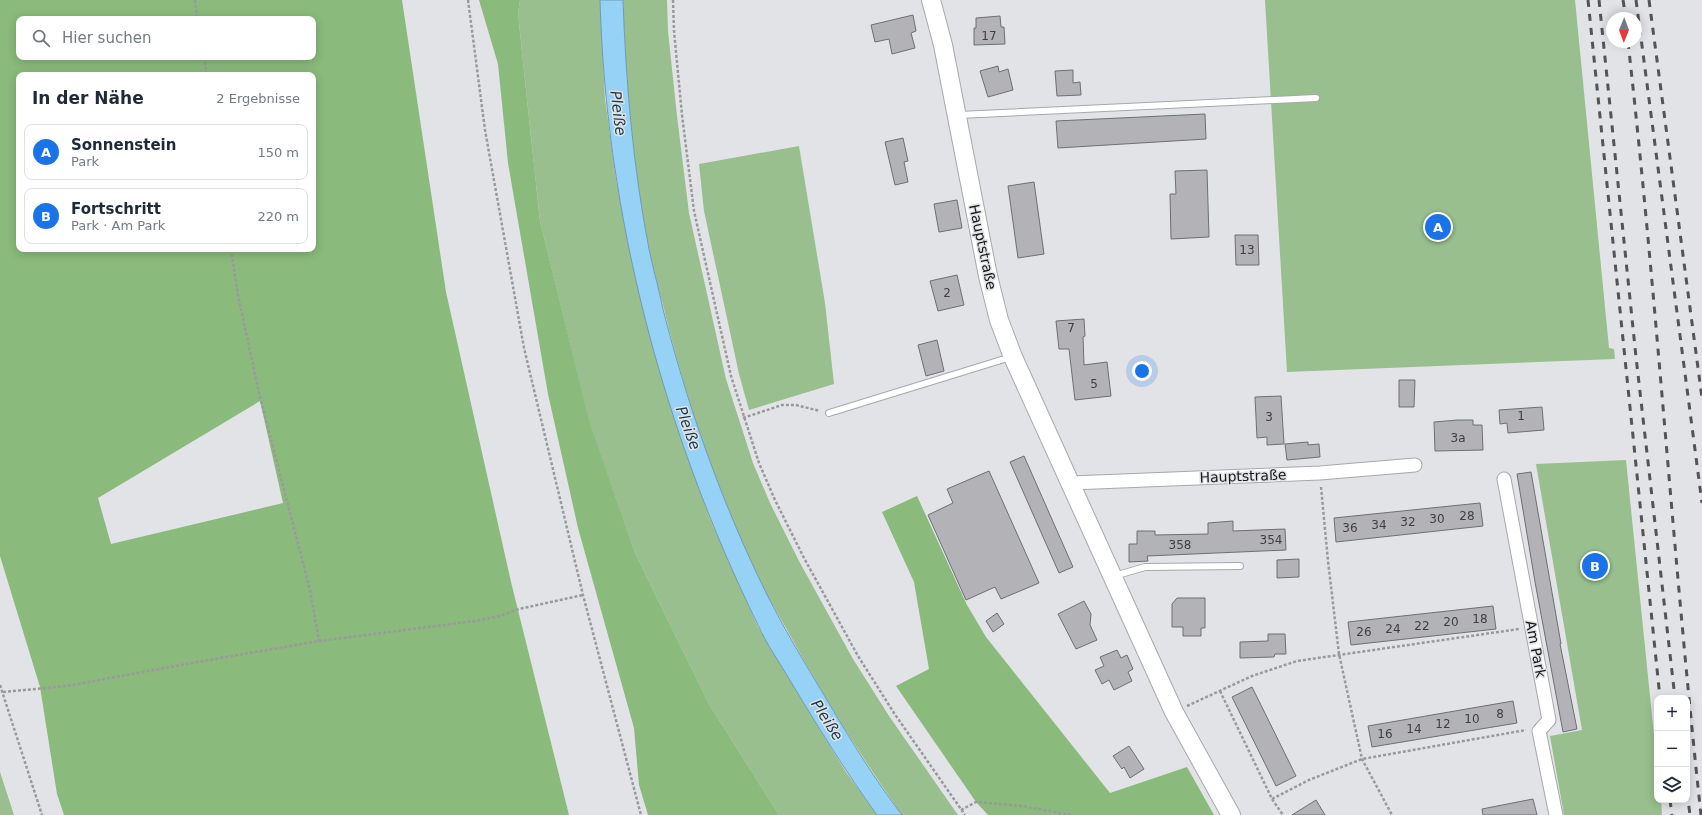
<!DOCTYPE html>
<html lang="de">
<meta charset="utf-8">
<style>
:root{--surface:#fff;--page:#f2f2f3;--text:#1f2937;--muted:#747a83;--line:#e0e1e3;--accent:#1a73e8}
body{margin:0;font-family:"DejaVu Sans",sans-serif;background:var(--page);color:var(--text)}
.controls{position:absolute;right:12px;bottom:12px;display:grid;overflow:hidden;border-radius:8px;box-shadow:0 2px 10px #0003}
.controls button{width:36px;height:36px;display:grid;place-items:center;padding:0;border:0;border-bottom:1px solid var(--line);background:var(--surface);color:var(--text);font:20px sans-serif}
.compass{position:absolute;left:1606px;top:12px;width:36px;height:36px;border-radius:50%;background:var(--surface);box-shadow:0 2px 10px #0003;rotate:181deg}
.you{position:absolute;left:1142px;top:371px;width:14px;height:14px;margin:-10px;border:3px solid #fff;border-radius:50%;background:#1a73e8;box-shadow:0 0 0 6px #1a73e833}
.badge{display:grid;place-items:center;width:26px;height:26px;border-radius:50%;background:var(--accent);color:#fff;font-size:13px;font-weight:700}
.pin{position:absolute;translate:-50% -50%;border:2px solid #fff;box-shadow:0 1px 4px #0006}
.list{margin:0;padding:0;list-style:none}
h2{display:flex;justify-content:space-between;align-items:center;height:52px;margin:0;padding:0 16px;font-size:17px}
h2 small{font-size:13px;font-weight:400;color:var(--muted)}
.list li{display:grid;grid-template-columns:26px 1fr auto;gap:12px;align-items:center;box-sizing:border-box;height:56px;margin:0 8px 8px;padding:0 8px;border:1px solid var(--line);border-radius:8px}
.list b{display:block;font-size:15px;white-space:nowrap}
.list p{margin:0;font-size:13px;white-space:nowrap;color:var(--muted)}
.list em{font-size:13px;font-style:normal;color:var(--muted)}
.icon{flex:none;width:22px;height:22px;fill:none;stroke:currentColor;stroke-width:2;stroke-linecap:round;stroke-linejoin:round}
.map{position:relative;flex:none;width:1702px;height:815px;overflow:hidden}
.search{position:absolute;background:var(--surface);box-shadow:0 2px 10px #0003;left:16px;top:16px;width:300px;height:44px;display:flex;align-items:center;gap:10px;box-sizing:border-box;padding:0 14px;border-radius:8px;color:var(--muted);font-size:15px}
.panel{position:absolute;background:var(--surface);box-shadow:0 2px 10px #0003;left:16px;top:72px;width:300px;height:180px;border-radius:8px}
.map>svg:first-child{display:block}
.green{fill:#98bf8d}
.forest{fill:#8aba7c;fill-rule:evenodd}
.water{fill:#96d1f6;stroke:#709ab4}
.building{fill:#b3b3b7;stroke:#6e6f72}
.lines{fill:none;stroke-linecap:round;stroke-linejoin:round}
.lane-casing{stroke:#a7a8ab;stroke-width:8}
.street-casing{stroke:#a7a8ab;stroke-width:15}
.secondary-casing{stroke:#a7a8ab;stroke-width:20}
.path{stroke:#9a9a9d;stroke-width:2.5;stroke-dasharray:3 2;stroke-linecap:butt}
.lane{stroke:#fff;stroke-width:6}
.street{stroke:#fff;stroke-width:13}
.secondary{stroke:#fff;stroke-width:18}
.rail{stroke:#535456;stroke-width:3;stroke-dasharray:7 7;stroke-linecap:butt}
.labels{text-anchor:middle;stroke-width:3;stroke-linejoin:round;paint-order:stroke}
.number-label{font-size:12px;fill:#3f3f41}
.street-label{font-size:14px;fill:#18181a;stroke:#e2e3e6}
.water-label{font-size:15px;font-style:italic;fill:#183a4d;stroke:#e2e3e6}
</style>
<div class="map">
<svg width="1702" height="815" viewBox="0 0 1702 815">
<rect width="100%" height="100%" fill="#e2e3e6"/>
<path class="green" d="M 520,0 L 600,0 L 605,99 L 616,179 L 624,222 L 672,411 L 683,444 L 710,519 L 758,627 L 820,730 L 846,772 L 877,815 L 779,815 L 709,704 L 635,553 L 589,421 L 540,221 L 524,71 L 518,13 Z
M 623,0 L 667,0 L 668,31 L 677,116 L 689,213 L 726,379 L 753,463 L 770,503 L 799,561 L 853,659 L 889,716 L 958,815 L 902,815 C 860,755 821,693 786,628 C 776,610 765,593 757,574 C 716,488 685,397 663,305 C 658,286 653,268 649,249 C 633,167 626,83 623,0 Z
M 1265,0 L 1575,0 L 1609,348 L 1614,349 L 1615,359 L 1287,372 Z
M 799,146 L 825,303 L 834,384 L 749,410 L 739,374 L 704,211 L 699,164 Z
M 1626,460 L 1657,765 L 1657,800 L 1661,800 L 1662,815 L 1564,815 L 1550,736 L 1582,730 L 1536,464 Z
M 0,772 L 14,815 L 0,815 Z"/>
<path class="forest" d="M 0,0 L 402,0 L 446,292 L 511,582 L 569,815 L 64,815 L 57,794 L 40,687 L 0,556 ZM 19,19 L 313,19 L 313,57 L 19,57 ZM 19,75 L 313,75 L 313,249 L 19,249 ZM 260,401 L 283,503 L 111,544 L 98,498 Z
M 479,0 L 520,0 L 518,13 L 524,71 L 540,221 L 589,420 L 635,553 L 709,704 L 779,815 L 648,815 L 639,785 L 634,728 L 578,528 L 548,394 L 508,163 L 498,64 Z
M 917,496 L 967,605 L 986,637 L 1110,793 L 1187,767 L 1214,815 L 988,815 L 976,802 L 896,686 L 929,669 L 914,582 L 882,512 Z"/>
<path class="water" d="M 600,0 L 623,0 C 626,83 633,167 649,249 C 653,269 659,289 663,309 C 686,400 717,489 757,574 C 778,619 804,662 830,705 C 852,742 875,780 902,815 L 877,815 C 846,772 818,727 791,682 C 780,663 767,645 758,625 C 663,431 606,216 600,0 Z"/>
<path class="building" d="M 913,15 L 916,31 L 911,33 L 915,48 L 892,54 L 889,39 L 875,42 L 871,25 Z
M 1000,16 L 1001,27 L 1004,27 L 1005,44 L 974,45 L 974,28 L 976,28 L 976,18 Z
M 998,66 L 999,72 L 1008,69 L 1013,90 L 988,97 L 980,71 Z
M 1073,70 L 1073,83 L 1080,82 L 1081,95 L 1057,96 L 1055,71 Z
M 1205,114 L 1206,139 L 1058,148 L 1056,121 Z
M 903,138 L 908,161 L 904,162 L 908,182 L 895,185 L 885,142 Z
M 1207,170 L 1209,237 L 1171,239 L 1170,194 L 1176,194 L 1175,171 Z
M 1034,182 L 1044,254 L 1018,258 L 1008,186 Z
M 957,200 L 962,228 L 939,232 L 934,204 Z
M 1235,235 L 1258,235 L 1259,265 L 1236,265 Z
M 957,275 L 964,305 L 938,311 L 930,281 Z
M 1084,319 L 1085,336 L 1083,337 L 1084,365 L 1107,362 L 1111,396 L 1075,400 L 1069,349 L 1059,349 L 1056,321 Z
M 937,340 L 944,371 L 926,376 L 918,345 Z
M 1399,380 L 1415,380 L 1414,407 L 1399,407 Z
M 1281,396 L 1284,444 L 1267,445 L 1267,437 L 1257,438 L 1255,397 Z
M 1542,407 L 1544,430 L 1508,433 L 1507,423 L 1500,424 L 1499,410 Z
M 1458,420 L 1473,420 L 1473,425 L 1482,425 L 1483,450 L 1435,451 L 1434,422 Z
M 1308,442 L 1308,445 L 1319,444 L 1320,457 L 1287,460 L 1285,444 Z
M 1024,456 L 1073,567 L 1059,573 L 1010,462 Z
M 989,471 L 1039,583 L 1001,599 L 995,587 L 966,600 L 928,515 L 953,503 L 947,489 Z
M 1531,472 L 1561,644 L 1560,644 L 1577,729 L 1563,732 L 1535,582 L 1517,474 Z
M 1480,503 L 1483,526 L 1336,542 L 1334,518 Z
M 1233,521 L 1233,531 L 1285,529 L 1286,550 L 1147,556 L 1148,561 L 1129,562 L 1129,544 L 1137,544 L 1137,531 L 1155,531 L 1155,535 L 1208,534 L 1208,523 Z
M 1299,559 L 1299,577 L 1277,578 L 1277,560 Z
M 1177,598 L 1205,598 L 1205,628 L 1201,628 L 1201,636 L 1183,636 L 1183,627 L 1172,627 L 1172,604 Z
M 1084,601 L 1091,614 L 1090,625 L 1097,640 L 1076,649 L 1058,614 Z
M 1493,606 L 1496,629 L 1351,645 L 1348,622 Z
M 997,613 L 1004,624 L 993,632 L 986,621 Z
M 1268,634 L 1285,634 L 1286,654 L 1275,654 L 1274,657 L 1240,658 L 1240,642 L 1268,641 Z
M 1117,650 L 1121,658 L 1127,655 L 1133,669 L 1128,672 L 1132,681 L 1114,690 L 1109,680 L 1102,684 L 1095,670 L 1104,666 L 1100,657 Z
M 1252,687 L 1296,776 L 1276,786 L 1232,697 Z
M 1513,701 L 1517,723 L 1372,747 L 1368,726 Z
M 1129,746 L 1144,769 L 1130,778 L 1124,767 L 1122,769 L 1113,756 Z
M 1533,799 L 1537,815 L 1483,815 L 1482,809 Z
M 1316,800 L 1325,815 L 1292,815 Z"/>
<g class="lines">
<g class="lane-casing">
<path id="lane" d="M 959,115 L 1316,98
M 829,413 L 1011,357
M 1114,576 L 1145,567 L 1240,566"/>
</g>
<g class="street-casing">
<path id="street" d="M 1504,479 L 1549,720 L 1539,731 L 1556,815
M 1071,483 L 1320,473 L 1415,465"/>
</g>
<g class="secondary-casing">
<path id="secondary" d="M 931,0 L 943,45 L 988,276 L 999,320 L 1013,357 L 1174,712 L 1231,815"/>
</g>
<path class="path" d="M 195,0 L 197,19
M 468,0 L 485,130 L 524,348 L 583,595 L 641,815
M 673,0 L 674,31 L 682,115 L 694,211 L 731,376 L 759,463 L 775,500 L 804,558 L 858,656 L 894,713 L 965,815
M 204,57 L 207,75
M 231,249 L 238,295 L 259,393 L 310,590 L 319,641
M 743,418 L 782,405 L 796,405 L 820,411
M 1321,487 L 1328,561 L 1339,654 L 1362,759 L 1392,815
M 0,685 L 42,815
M 1220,691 L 1272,799 L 1283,815
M 3,692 L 67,686 L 186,664 L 319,641 L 475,621 L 500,616 L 519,609 L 583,595
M 1187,706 L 1252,676 L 1297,661 L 1519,629
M 1272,799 L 1309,780 L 1362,759 L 1526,730
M 961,810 L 976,802 L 1022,806 L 1071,815"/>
<use href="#lane" class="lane"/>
<use href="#street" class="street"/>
<use href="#secondary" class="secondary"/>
<path class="rail" d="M 1588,0 L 1660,698
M 1599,0 L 1636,357 L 1675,698
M 1623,0 L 1626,18
M 1636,0 L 1702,503
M 1649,0 L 1702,398
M 1628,42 C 1657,299 1673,558 1701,815
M 1687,792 L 1690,815
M 1670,800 L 1672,815"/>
</g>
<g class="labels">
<g class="number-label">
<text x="989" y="40">17</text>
<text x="1247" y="254">13</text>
<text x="947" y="297">2</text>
<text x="1071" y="332">7</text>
<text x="1094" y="388">5</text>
<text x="1521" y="420">1</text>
<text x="1269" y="421">3</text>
<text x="1458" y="442">3a</text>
<text x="1467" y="520">28</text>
<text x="1437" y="523">30</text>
<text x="1408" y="526">32</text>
<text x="1379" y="529">34</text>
<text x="1350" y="532">36</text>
<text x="1271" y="544">354</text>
<text x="1180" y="549">358</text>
<text x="1480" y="623">18</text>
<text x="1451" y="626">20</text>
<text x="1422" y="630">22</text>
<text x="1393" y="633">24</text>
<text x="1364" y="636">26</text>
<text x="1500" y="718">8</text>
<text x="1472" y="723">10</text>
<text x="1443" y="728">12</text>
<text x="1414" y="733">14</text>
<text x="1385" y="738">16</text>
</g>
<g class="street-label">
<text transform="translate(983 247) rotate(78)" y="5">Hauptstraße</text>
<text transform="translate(1243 476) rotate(-2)" y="5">Hauptstraße</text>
<text transform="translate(1536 649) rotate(79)" y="5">Am Park</text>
</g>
<g class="water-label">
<text transform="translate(618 113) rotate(83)" y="5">Pleiße</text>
<text transform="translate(688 428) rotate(70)" y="5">Pleiße</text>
<text transform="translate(827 720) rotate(57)" y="5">Pleiße</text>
</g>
</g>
</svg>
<div class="controls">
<button>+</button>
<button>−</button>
<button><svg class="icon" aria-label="layers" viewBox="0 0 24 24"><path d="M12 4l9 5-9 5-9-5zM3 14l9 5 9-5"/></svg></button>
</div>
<svg class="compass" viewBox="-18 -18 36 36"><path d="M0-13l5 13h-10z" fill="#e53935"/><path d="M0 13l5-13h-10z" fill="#747a83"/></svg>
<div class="you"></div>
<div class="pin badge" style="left:1438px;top:227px">A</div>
<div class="pin badge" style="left:1595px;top:566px">B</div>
<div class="search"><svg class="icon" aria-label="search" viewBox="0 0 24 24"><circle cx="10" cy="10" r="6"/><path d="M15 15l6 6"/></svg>Hier suchen</div>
<section class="panel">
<h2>In der Nähe<small>2 Ergebnisse</small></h2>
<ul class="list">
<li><span class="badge">A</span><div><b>Sonnenstein</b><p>Park</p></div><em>150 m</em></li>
<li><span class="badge">B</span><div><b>Fortschritt</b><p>Park · Am Park</p></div><em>220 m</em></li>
</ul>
</section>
</div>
